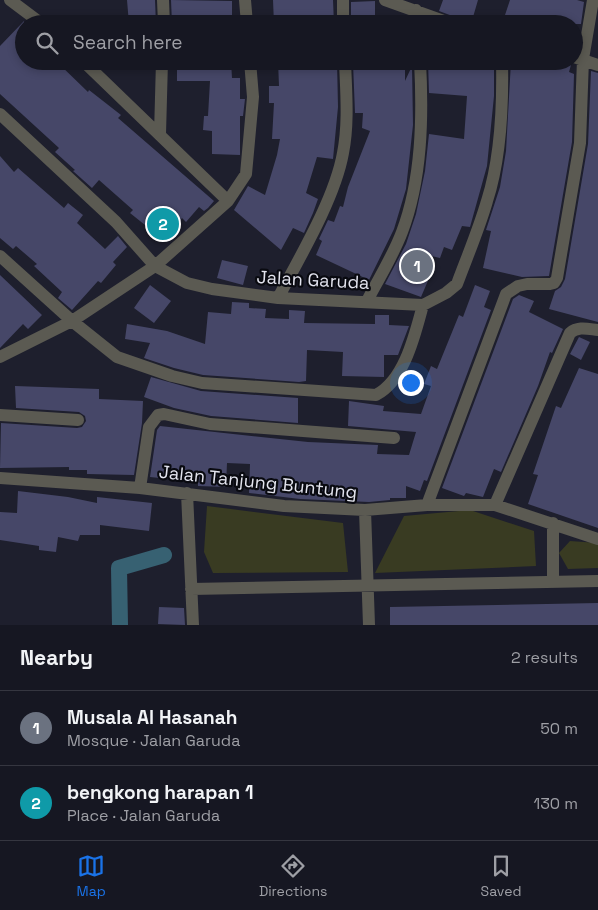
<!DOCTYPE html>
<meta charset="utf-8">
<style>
:root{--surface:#161722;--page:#1f202a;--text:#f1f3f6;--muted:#9e9fa5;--line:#353640;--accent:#1a73e8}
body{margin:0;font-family:"Space Grotesk",sans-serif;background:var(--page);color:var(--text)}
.you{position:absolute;left:410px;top:382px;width:18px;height:18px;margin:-12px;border:4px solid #fff;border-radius:50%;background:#1a73e8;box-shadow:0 0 0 8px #1a73e833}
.badge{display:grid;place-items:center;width:32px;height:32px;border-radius:50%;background:var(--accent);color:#fff;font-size:16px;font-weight:700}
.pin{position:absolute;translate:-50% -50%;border:2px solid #fff;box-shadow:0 1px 5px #0006}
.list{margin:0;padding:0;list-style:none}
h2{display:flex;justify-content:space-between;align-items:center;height:65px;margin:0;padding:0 20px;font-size:21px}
h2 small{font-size:16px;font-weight:400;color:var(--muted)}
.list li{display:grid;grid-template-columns:32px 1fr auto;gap:15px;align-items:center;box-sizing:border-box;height:75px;padding:0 20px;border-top:1px solid var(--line)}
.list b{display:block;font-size:19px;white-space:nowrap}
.list p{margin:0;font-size:16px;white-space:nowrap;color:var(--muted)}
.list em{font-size:16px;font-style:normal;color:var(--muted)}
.icon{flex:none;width:28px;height:28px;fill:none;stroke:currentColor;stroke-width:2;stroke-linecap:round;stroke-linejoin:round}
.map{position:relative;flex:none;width:598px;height:625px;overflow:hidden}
.search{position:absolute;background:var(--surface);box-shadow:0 2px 8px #0003;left:15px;right:15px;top:15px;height:55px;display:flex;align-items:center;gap:12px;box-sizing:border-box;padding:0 18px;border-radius:28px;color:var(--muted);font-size:19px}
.sheet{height:215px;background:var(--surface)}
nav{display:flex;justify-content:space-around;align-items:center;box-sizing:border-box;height:70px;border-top:1px solid var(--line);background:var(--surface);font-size:14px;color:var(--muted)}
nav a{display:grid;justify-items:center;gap:2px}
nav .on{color:var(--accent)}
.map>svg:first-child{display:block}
.green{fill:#393b22}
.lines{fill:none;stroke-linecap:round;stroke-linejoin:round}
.canal{stroke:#376172;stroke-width:16}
.building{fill:#464768}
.minor{stroke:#5b5a52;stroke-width:12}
.labels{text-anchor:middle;stroke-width:4.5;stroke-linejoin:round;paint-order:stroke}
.street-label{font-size:18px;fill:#e3e4ee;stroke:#090a10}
</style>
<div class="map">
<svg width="598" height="625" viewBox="0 0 598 625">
<rect width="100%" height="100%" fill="#1e1f2d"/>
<path class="green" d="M 207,506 L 343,523 L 348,572 L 213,573 L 204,552 Z
M 470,510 L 534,531 L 536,566 L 375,573 L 404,516 Z
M 570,541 L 598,543 L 598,568 L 568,569 L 559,553 Z"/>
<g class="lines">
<path class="canal" d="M 120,625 L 119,568 L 164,555"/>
</g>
<path class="building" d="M 127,0 L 155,0 L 156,24 L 129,24 Z
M 171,0 L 232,1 L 232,24 L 172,24 Z
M 273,0 L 333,0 L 334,24 L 274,24 Z
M 443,0 L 478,0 L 471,24 L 460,24 L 455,17 L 439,11 Z
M 510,0 L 577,0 L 584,2 L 581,24 L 502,24 Z
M 375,1 L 375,22 L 351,22 L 351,2 Z
M 24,21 L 24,61 L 56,61 L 88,92 L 89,90 L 121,115 L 118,118 L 214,201 L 208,208 L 204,211 L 199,207 L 186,222 L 182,218 L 165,241 L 130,213 L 133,210 L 99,180 L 92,188 L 73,171 L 75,170 L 55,152 L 59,148 L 0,94 L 0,46 Z
M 213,61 L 231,61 L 232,78 L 240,78 L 240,99 L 245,99 L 243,116 L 240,116 L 240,155 L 212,154 L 212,131 L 203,130 L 204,116 L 208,116 L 210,81 L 177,81 L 177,62 Z
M 278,61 L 337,61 L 338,107 L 333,159 L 317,157 L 306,193 L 318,199 L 313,213 L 304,233 L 293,228 L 281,250 L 234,210 L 248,186 L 265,195 L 277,155 L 280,139 L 272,139 L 274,103 L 269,103 L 269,86 L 279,86 Z
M 355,61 L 405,61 L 405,81 L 412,66 L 413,125 L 406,189 L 394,229 L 369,280 L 316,255 L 322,241 L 319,239 L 328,220 L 334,222 L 340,206 L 343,207 L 348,187 L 370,131 L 362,128 L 363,113 L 355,113 L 353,63 Z
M 428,61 L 486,61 L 486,69 L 494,70 L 494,96 L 487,166 L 470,227 L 462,226 L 452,250 L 444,247 L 440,258 L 427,255 L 424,265 L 433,269 L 421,297 L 385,284 L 406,244 L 416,214 L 425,171 L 429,134 L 464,139 L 467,96 L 429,93 Z
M 511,61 L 567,61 L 571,65 L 569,72 L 574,74 L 572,142 L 549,276 L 522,277 L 483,268 L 491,231 L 486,230 L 500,187 L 506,151 Z
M 591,71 L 598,73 L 598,322 L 549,309 L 555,291 L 561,287 L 565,279 L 588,144 Z
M 0,156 L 14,172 L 18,168 L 64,208 L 68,203 L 83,215 L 77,223 L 105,249 L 118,236 L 127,247 L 113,262 L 116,265 L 101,283 L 98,281 L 72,310 L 58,298 L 62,292 L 34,266 L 37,264 L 16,246 L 13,249 L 0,238 Z
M 222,260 L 248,266 L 243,285 L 217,278 Z
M 0,275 L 42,315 L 28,329 L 23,324 L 0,348 Z
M 150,285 L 171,301 L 154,323 L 134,308 Z
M 475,285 L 490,291 L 484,307 L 491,310 L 427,481 L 424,480 L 420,491 L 406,486 L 406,498 L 390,498 L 390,500 L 369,502 L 300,499 L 249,493 L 250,464 L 227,463 L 226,487 L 198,486 L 198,482 L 150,477 L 157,430 L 160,426 L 308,442 L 378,445 L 377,454 L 409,455 L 416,432 L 348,426 L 349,401 L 384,406 L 383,411 L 421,414 L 431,386 L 424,384 L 431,366 L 437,369 L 459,315 L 463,317 Z
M 519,295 L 534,301 L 529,312 L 563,329 L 552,353 L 550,352 L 538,386 L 501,472 L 494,469 L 483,497 L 466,493 L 464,496 L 442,488 L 513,299 Z
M 232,302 L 249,303 L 249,308 L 266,309 L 265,318 L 289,319 L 289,310 L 305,311 L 304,323 L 375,324 L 375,315 L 389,315 L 389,325 L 409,326 L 398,355 L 384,355 L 384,377 L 342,376 L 343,352 L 307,350 L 306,381 L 299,382 L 203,375 L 174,368 L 144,358 L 150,343 L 125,339 L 127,324 L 167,331 L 205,344 L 208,312 L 231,314 Z
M 579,337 L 590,342 L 581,360 L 570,354 Z
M 579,368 L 598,374 L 598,528 L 528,504 L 538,475 L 533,474 L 556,406 L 561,408 Z
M 151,377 L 201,391 L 298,398 L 298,423 L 211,416 L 174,408 L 144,397 Z
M 15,386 L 99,389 L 99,399 L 143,401 L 142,423 L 134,475 L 87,474 L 87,470 L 69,470 L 69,467 L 0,468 L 1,423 L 77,428 L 82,427 L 86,421 L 85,416 L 79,412 L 16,408 Z
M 18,491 L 68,497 L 97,503 L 97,497 L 152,503 L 149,531 L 100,525 L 100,535 L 80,535 L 78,541 L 58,537 L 56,552 L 39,550 L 39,546 L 0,540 L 0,512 L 17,513 Z
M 598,603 L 598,625 L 390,625 L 390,607 Z
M 159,607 L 184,608 L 185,625 L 158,624 Z"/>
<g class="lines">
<path class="minor" d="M 10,0 L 42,24
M 163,0 L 164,24
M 245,0 L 247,24
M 343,0 L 343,24
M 385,0 L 452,24
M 416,10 L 417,24
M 574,57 L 598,65
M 83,61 L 228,201
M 0,114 L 116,222 L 155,266 L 187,283 L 212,289 L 278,298 L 423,305 L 446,293 L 457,284 C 467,257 479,229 487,201 C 501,158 503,107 502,61
M 160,134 L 162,61
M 0,256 L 72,321 L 117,357 L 172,376 L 202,383 L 376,395 C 405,380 415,334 423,305
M 278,298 C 300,257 335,198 343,153 C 349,123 346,91 345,61
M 367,301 C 379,278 393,256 402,232 C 422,179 423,117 420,61
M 0,357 L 72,321 L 155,266 L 228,201 L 246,174 L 253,97 L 250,61
M 0,415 L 78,420
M 0,478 L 140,488 L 284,506 L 365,510 L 427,505 L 495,505 L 598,539
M 140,488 L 149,427 L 158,415 L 164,414 L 210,424 L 394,438
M 187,493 L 193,625
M 427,505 L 506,294 L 518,286 L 527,284 L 550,284 L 554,283 L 557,278 L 580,143 L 583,59 L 593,0
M 495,505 L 570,333 C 578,326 588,329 598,330
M 365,510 L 369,625
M 553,523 L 553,582
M 191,589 L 598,581"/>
</g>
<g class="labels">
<g class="street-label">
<text transform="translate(313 280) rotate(3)" y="6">Jalan Garuda</text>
<text transform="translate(258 482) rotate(6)" y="6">Jalan Tanjung Buntung</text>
</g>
</g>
</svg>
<div class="you"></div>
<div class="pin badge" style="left:417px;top:266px;background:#6b7280">1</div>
<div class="pin badge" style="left:163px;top:224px;background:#0f9aa8">2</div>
<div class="search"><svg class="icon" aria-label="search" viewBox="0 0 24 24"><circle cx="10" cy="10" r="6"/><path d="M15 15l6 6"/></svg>Search here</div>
</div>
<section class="sheet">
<h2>Nearby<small>2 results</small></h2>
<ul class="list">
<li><span class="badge" style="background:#6b7280">1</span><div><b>Musala Al Hasanah</b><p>Mosque · Jalan Garuda</p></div><em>50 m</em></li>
<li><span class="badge" style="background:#0f9aa8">2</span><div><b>bengkong harapan 1</b><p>Place · Jalan Garuda</p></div><em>130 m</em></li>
</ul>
</section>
<nav>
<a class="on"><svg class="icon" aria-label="map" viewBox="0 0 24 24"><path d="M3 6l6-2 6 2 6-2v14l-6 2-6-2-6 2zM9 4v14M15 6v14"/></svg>Map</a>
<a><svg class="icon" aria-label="directions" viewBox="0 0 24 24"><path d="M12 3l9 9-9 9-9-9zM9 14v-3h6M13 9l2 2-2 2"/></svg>Directions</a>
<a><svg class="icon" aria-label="saved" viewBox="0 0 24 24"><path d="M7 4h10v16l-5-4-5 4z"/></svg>Saved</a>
</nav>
